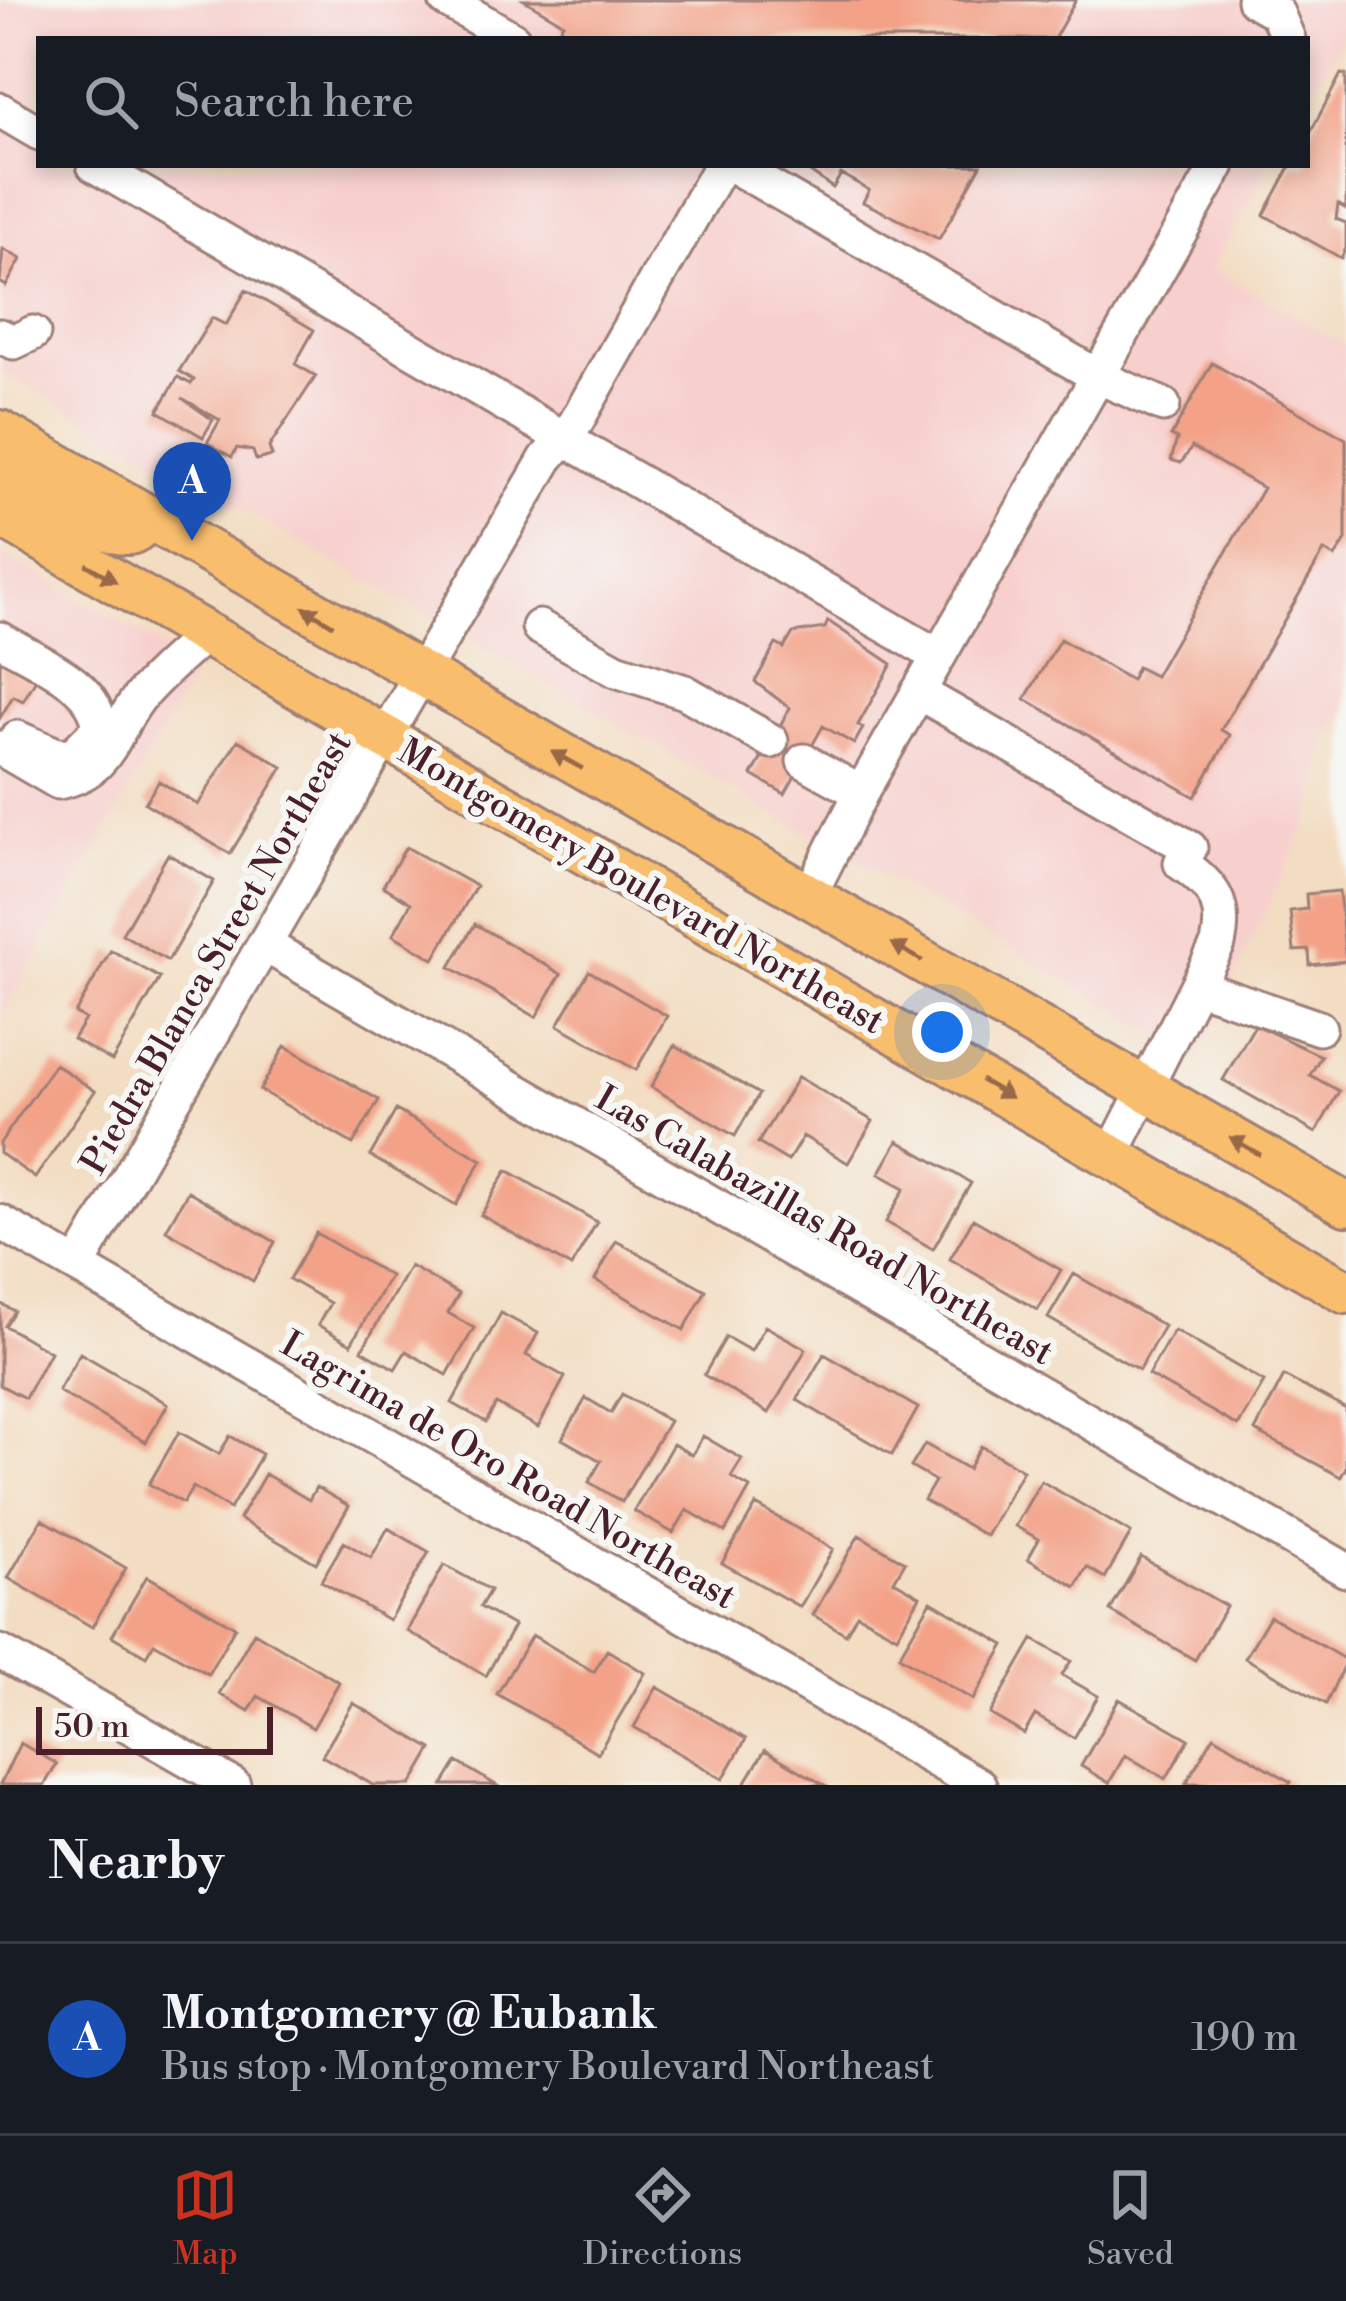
<!DOCTYPE html>
<meta charset="utf-8">
<style>
:root{--surface:#171b24;--page:#242831;--text:#f1f3f6;--muted:#9ea1a6;--line:#363941;--accent:#c8321e}
body{margin:0;font-family:"Libre Bodoni",serif;background:var(--page);color:var(--text)}
.scale{position:absolute;left:36px;bottom:30px;width:237px;box-sizing:border-box;padding-left:12px;border:6px solid #4a1f2b;border-top:0;font-size:33px;line-height:42px;white-space:nowrap;color:#4a1f2b;-webkit-text-stroke:9px #f6f6f2;paint-order:stroke}
.you{position:absolute;left:942px;top:1032px;width:42px;height:42px;margin:-30px;border:9px solid #fff;border-radius:50%;background:#1a73e8;box-shadow:0 0 0 18px #1a73e833}
.badge{display:grid;place-items:center;width:78px;height:78px;border-radius:50%;background:var(--accent);color:#fff;font-size:39px;font-weight:700}
.pin{position:absolute;translate:-50% -99px;filter:drop-shadow(0 3px 6px #0008)}
.pin::after{content:'';position:absolute;top:63px;width:42px;height:36px;background:inherit;clip-path:polygon(0 0,100% 0,50% 100%)}
.list{margin:0;padding:0;list-style:none}
h2{display:flex;justify-content:space-between;align-items:center;height:156px;margin:0;padding:0 48px;font-size:51px}
h2 small{font-size:39px;font-weight:400;color:var(--muted)}
.list li{display:grid;grid-template-columns:78px 1fr auto;gap:36px;align-items:center;box-sizing:border-box;height:192px;padding:0 48px;border-top:3px solid var(--line)}
.list b{display:block;font-size:45px;white-space:nowrap}
.list p{margin:0;font-size:39px;white-space:nowrap;color:var(--muted)}
.list em{font-size:39px;font-style:normal;color:var(--muted)}
.icon{flex:none;width:66px;height:66px;fill:none;stroke:currentColor;stroke-width:2;stroke-linecap:round;stroke-linejoin:round}
.map{position:relative;flex:none;width:1346px;height:1785px;overflow:hidden}
.search{position:absolute;background:var(--surface);box-shadow:0 6px 18px #0003;left:36px;right:36px;top:36px;height:132px;display:flex;align-items:center;gap:30px;box-sizing:border-box;padding:0 42px;border-radius:0px;color:var(--muted);font-size:45px}
.sheet{height:348px;background:var(--surface)}
nav{display:flex;justify-content:space-around;align-items:center;box-sizing:border-box;height:168px;border-top:3px solid var(--line);background:var(--surface);font-size:33px;color:var(--muted)}
nav a{display:grid;justify-items:center;gap:6px}
nav .on{color:var(--accent)}
.map>svg:first-child{display:block}
.built{fill:#f7d0ce}
.building{fill:#f3a288}
.lines{fill:none;stroke-linecap:round;stroke-linejoin:round}
.minor-casing{stroke:#9e7e76;stroke-width:39}
.major-casing{stroke:#9e7e76;stroke-width:48}
.minor{stroke:#fff;stroke-width:33}
.major{stroke:#f9be6d;stroke-width:42}
.oneway{fill:#996749}
.labels{text-anchor:middle;stroke-width:12;stroke-linejoin:round;paint-order:stroke}
.street-label{font-size:36px;fill:#4a1f2b;stroke:#f6f6f2}
</style>
<div class="map">
<svg width="1346" height="1785" viewBox="0 0 1346 1785">
<rect width="100%" height="100%" fill="#f6f6f2"/>
<filter id="ink" filterUnits="userSpaceOnUse"><feTurbulence type="fractalNoise" baseFrequency=".00833" numOctaves="2"/><feDisplacementMap in="SourceGraphic" scale="24" xChannelSelector="R" yChannelSelector="G"/><feConvolveMatrix kernelMatrix="1 2 1 2 8 2 1 2 1" color-interpolation-filters="sRGB"/></filter>
<filter id="wash" filterUnits="userSpaceOnUse"><feTurbulence type="fractalNoise" baseFrequency=".004" numOctaves="4" result="noise"/><feDisplacementMap in="SourceGraphic" scale="48" xChannelSelector="R" yChannelSelector="G"/><feGaussianBlur stdDeviation="2.7" result="paint"/><feColorMatrix in="noise" values="0 0 0 0 0 0 0 0 0 0 0 0 0 0 0 0 0 1.4 0 .05"/><feComposite in="paint" operator="in"/></filter>
<g filter="url(#wash)">
<rect width="100%" height="100%" fill="#f3ddc2"/>
<path class="built" d="M 0,0 L 1346,0 L 1346,32 L 1307,101 L 1307,39 L 39,39 L 39,165 L 1270,165 L 1212,268 L 1346,346 L 1346,709 L 1323,749 L 1314,808 L 1198,1057 L 0,370 Z
M 0,553 L 199,666 L 5,1012 L 0,1011 Z"/>
<g id="blocks">
<path class="building" d="M 524,0 L 1076,0 L 1054,39 L 579,39 L 560,28 L 563,23 Z
M 1341,74 L 1346,75 L 1346,209 L 1338,204 L 1336,219 L 1346,223 L 1346,248 L 1341,258 L 1264,215 L 1291,165 L 1307,165 L 1307,139 Z
M 800,165 L 981,165 L 939,239 L 863,202 L 869,190 L 841,174 L 833,188 Z
M 3,249 L 21,259 L 6,286 L 0,282 Z
M 246,290 L 314,330 L 295,364 L 316,376 L 269,447 L 272,456 L 256,460 L 253,451 L 237,448 L 232,457 L 207,443 L 220,420 L 182,398 L 213,420 L 203,437 L 158,411 L 178,377 L 191,384 L 194,380 L 179,371 L 212,318 L 226,325 Z
M 1212,363 L 1346,439 L 1346,540 L 1335,557 L 1324,551 L 1221,730 L 1230,735 L 1195,797 L 1025,699 L 1060,639 L 1131,680 L 1137,667 L 1155,676 L 1263,488 L 1192,447 L 1181,463 L 1171,460 L 1177,439 L 1171,436 Z
M 828,621 L 892,664 L 858,725 L 863,728 L 854,744 L 823,726 L 785,794 L 752,775 L 790,708 L 755,682 L 776,644 L 784,648 L 793,633 L 825,628 Z
M 0,654 L 38,676 L 23,701 L 13,696 L 0,718 Z
M 238,740 L 283,767 L 230,854 L 145,803 L 159,781 L 198,805 Z
M 406,847 L 476,886 L 434,959 L 393,935 L 411,903 L 383,886 Z
M 168,854 L 214,881 L 168,961 L 122,934 Z
M 1339,891 L 1346,961 L 1310,965 L 1309,950 L 1294,951 L 1290,911 L 1307,909 L 1306,894 Z
M 475,924 L 561,974 L 536,1017 L 450,967 Z
M 111,950 L 160,978 L 112,1061 L 73,1039 L 85,1019 L 75,1013 Z
M 589,971 L 667,1016 L 636,1070 L 558,1025 Z
M 1255,1025 L 1321,1056 L 1310,1075 L 1339,1091 L 1316,1133 L 1223,1080 Z
M 675,1045 L 759,1094 L 735,1136 L 651,1087 Z
M 285,1046 L 379,1100 L 353,1144 L 260,1090 Z
M 55,1064 L 95,1091 L 35,1178 L 0,1153 L 0,1143 Z
M 798,1077 L 873,1121 L 848,1163 L 803,1136 L 788,1161 L 758,1143 Z
M 396,1110 L 482,1160 L 456,1205 L 370,1156 Z
M 898,1141 L 971,1183 L 933,1249 L 886,1222 L 905,1188 L 879,1174 Z
M 507,1170 L 597,1222 L 571,1267 L 481,1215 Z
M 188,1191 L 275,1242 L 253,1281 L 166,1230 Z
M 973,1219 L 1061,1270 L 1038,1310 L 950,1259 Z
M 316,1233 L 390,1276 L 351,1344 L 318,1325 L 330,1303 L 289,1279 Z
M 616,1241 L 706,1290 L 684,1330 L 595,1280 Z
M 410,1266 L 459,1294 L 448,1313 L 474,1328 L 447,1375 L 406,1351 L 395,1369 L 362,1350 Z
M 1074,1274 L 1164,1326 L 1139,1370 L 1048,1318 Z
M 0,1303 L 14,1311 L 5,1326 L 50,1352 L 25,1398 L 0,1385 Z
M 501,1313 L 538,1333 L 526,1355 L 565,1377 L 538,1427 L 496,1404 L 486,1422 L 452,1403 Z
M 765,1326 L 806,1349 L 769,1413 L 704,1375 L 726,1337 L 751,1351 Z
M 1174,1330 L 1264,1382 L 1238,1426 L 1148,1375 Z
M 80,1353 L 168,1404 L 146,1442 L 58,1391 Z
M 824,1354 L 918,1408 L 892,1455 L 797,1400 Z
M 1284,1376 L 1346,1409 L 1346,1467 L 1341,1477 L 1255,1431 Z
M 622,1394 L 669,1421 L 622,1502 L 589,1482 L 601,1461 L 562,1439 L 586,1398 L 611,1413 Z
M 179,1432 L 219,1454 L 230,1436 L 262,1454 L 230,1509 L 193,1487 L 183,1503 L 149,1484 Z
M 703,1436 L 742,1459 L 731,1477 L 750,1488 L 725,1532 L 687,1510 L 673,1533 L 634,1511 L 673,1444 L 692,1455 Z
M 925,1444 L 968,1469 L 981,1446 L 1023,1470 L 986,1536 L 924,1500 L 935,1481 L 911,1467 Z
M 265,1474 L 309,1500 L 316,1487 L 349,1506 L 316,1563 L 239,1519 Z
M 1041,1481 L 1131,1533 L 1105,1578 L 1087,1567 L 1076,1587 L 1028,1559 L 1039,1539 L 1015,1526 Z
M 756,1505 L 833,1549 L 800,1607 L 722,1563 Z
M 42,1519 L 126,1568 L 92,1627 L 8,1578 Z
M 388,1528 L 429,1552 L 389,1620 L 321,1581 L 344,1542 L 371,1558 Z
M 859,1535 L 905,1562 L 894,1581 L 920,1596 L 897,1636 L 857,1614 L 846,1634 L 813,1615 Z
M 1141,1557 L 1226,1606 L 1195,1660 L 1110,1611 Z
M 444,1565 L 490,1590 L 480,1607 L 514,1626 L 486,1676 L 407,1631 Z
M 147,1576 L 235,1627 L 208,1674 L 154,1643 L 146,1656 L 112,1636 Z
M 931,1601 L 1005,1645 L 973,1700 L 899,1656 Z
M 1270,1616 L 1346,1660 L 1326,1704 L 1245,1658 Z
M 254,1632 L 339,1682 L 313,1728 L 258,1696 L 249,1711 L 219,1694 Z
M 532,1635 L 594,1672 L 607,1650 L 645,1673 L 598,1753 L 497,1694 Z
M 1033,1639 L 1071,1661 L 1062,1675 L 1098,1696 L 1074,1738 L 1035,1715 L 1024,1734 L 990,1714 Z
M 657,1687 L 746,1739 L 723,1779 L 634,1727 Z
M 1119,1699 L 1189,1739 L 1166,1779 L 1125,1755 L 1109,1783 L 1081,1766 Z
M 353,1703 L 432,1749 L 411,1785 L 373,1785 L 322,1756 Z
M 1214,1736 L 1291,1782 L 1289,1785 L 1186,1783 Z
M 20,1743 L 57,1764 L 44,1785 L 0,1785 Z
M 765,1750 L 824,1785 L 744,1785 Z
M 457,1762 L 496,1785 L 443,1785 Z"/>
</g>
</g>
<g filter="url(#ink)">
<use href="#blocks" fill-opacity="0" stroke="#9e7e76" stroke-width="3"/>
<g class="lines">
<g class="minor-casing">
<path id="minor" d="M 446,0 L 513,39
M 1254,0 L 1277,13 L 1288,39
M 0,110 L 39,133
M 94,165 L 938,656
M 732,165 L 1099,377 L 1163,405
M 0,336 L 14,342 L 33,333
M 539,627 L 616,670 L 685,692 L 771,741
M 0,639 C 33,660 100,684 99,729 L 74,754 L 59,756 L 17,738
M 918,692 L 1190,848
M 0,748 L 58,782 C 110,772 111,735 138,699 C 157,675 184,654 206,633
M 804,761 L 861,793
M 809,896 L 861,793 L 1218,165
M 265,945 L 1346,1570
M 1197,986 L 1319,1028
M 1111,1156 L 1218,944 C 1227,904 1214,886 1181,863
M 0,1222 L 979,1785
M 78,1265 L 546,459 L 575,424 L 721,165
M 0,1652 L 233,1785"/>
</g>
<g class="major-casing">
<path id="major" d="M 0,432 L 1346,1204
M 0,469 C 31,487 90,530 125,533 C 136,534 141,525 149,518
M 0,515 L 1346,1292"/>
</g>
<use href="#minor" class="minor"/>
<use href="#major" class="major"/>
</g>
<defs><path id="oneway-solid" d="M-6-.8H1V-3.2L6.5 0L1 3.2V.8H-6Z" transform="scale(3)"/></defs>
<g class="oneway">
<use href="#oneway-solid" transform="translate(101 573) rotate(30)"/>
<use href="#oneway-solid" transform="translate(318 616) rotate(-149)"/>
<use href="#oneway-solid" transform="translate(567 760) rotate(-151)"/>
<use href="#oneway-solid" transform="translate(907 952) rotate(-150)"/>
<use href="#oneway-solid" transform="translate(996 1089) rotate(30)"/>
<use href="#oneway-solid" transform="translate(1245 1146) rotate(-150)"/>
</g>
</g>
<g class="labels">
<g class="street-label">
<text transform="translate(642 885) rotate(30)" y="13">Montgomery Boulevard Northeast</text>
<text transform="translate(215 952) rotate(-60)" y="13">Piedra Blanca Street Northeast</text>
<text transform="translate(825 1224) rotate(30)" y="13">Las Calabazillas Road Northeast</text>
<text transform="translate(509 1469) rotate(30)" y="13">Lagrima de Oro Road Northeast</text>
</g>
</g>
</svg>
<div class="scale">50 m</div>
<div class="you"></div>
<div class="pin badge" style="left:192px;top:541px;background:#1a4fb4">A</div>
<div class="search"><svg class="icon" aria-label="search" viewBox="0 0 24 24"><circle cx="10" cy="10" r="6"/><path d="M15 15l6 6"/></svg>Search here</div>
</div>
<section class="sheet">
<h2>Nearby<small></small></h2>
<ul class="list">
<li><span class="badge" style="background:#1a4fb4">A</span><div><b>Montgomery @ Eubank</b><p>Bus stop · Montgomery Boulevard Northeast</p></div><em>190 m</em></li>
</ul>
</section>
<nav>
<a class="on"><svg class="icon" aria-label="map" viewBox="0 0 24 24"><path d="M3 6l6-2 6 2 6-2v14l-6 2-6-2-6 2zM9 4v14M15 6v14"/></svg>Map</a>
<a><svg class="icon" aria-label="directions" viewBox="0 0 24 24"><path d="M12 3l9 9-9 9-9-9zM9 14v-3h6M13 9l2 2-2 2"/></svg>Directions</a>
<a><svg class="icon" aria-label="saved" viewBox="0 0 24 24"><path d="M7 4h10v16l-5-4-5 4z"/></svg>Saved</a>
</nav>
